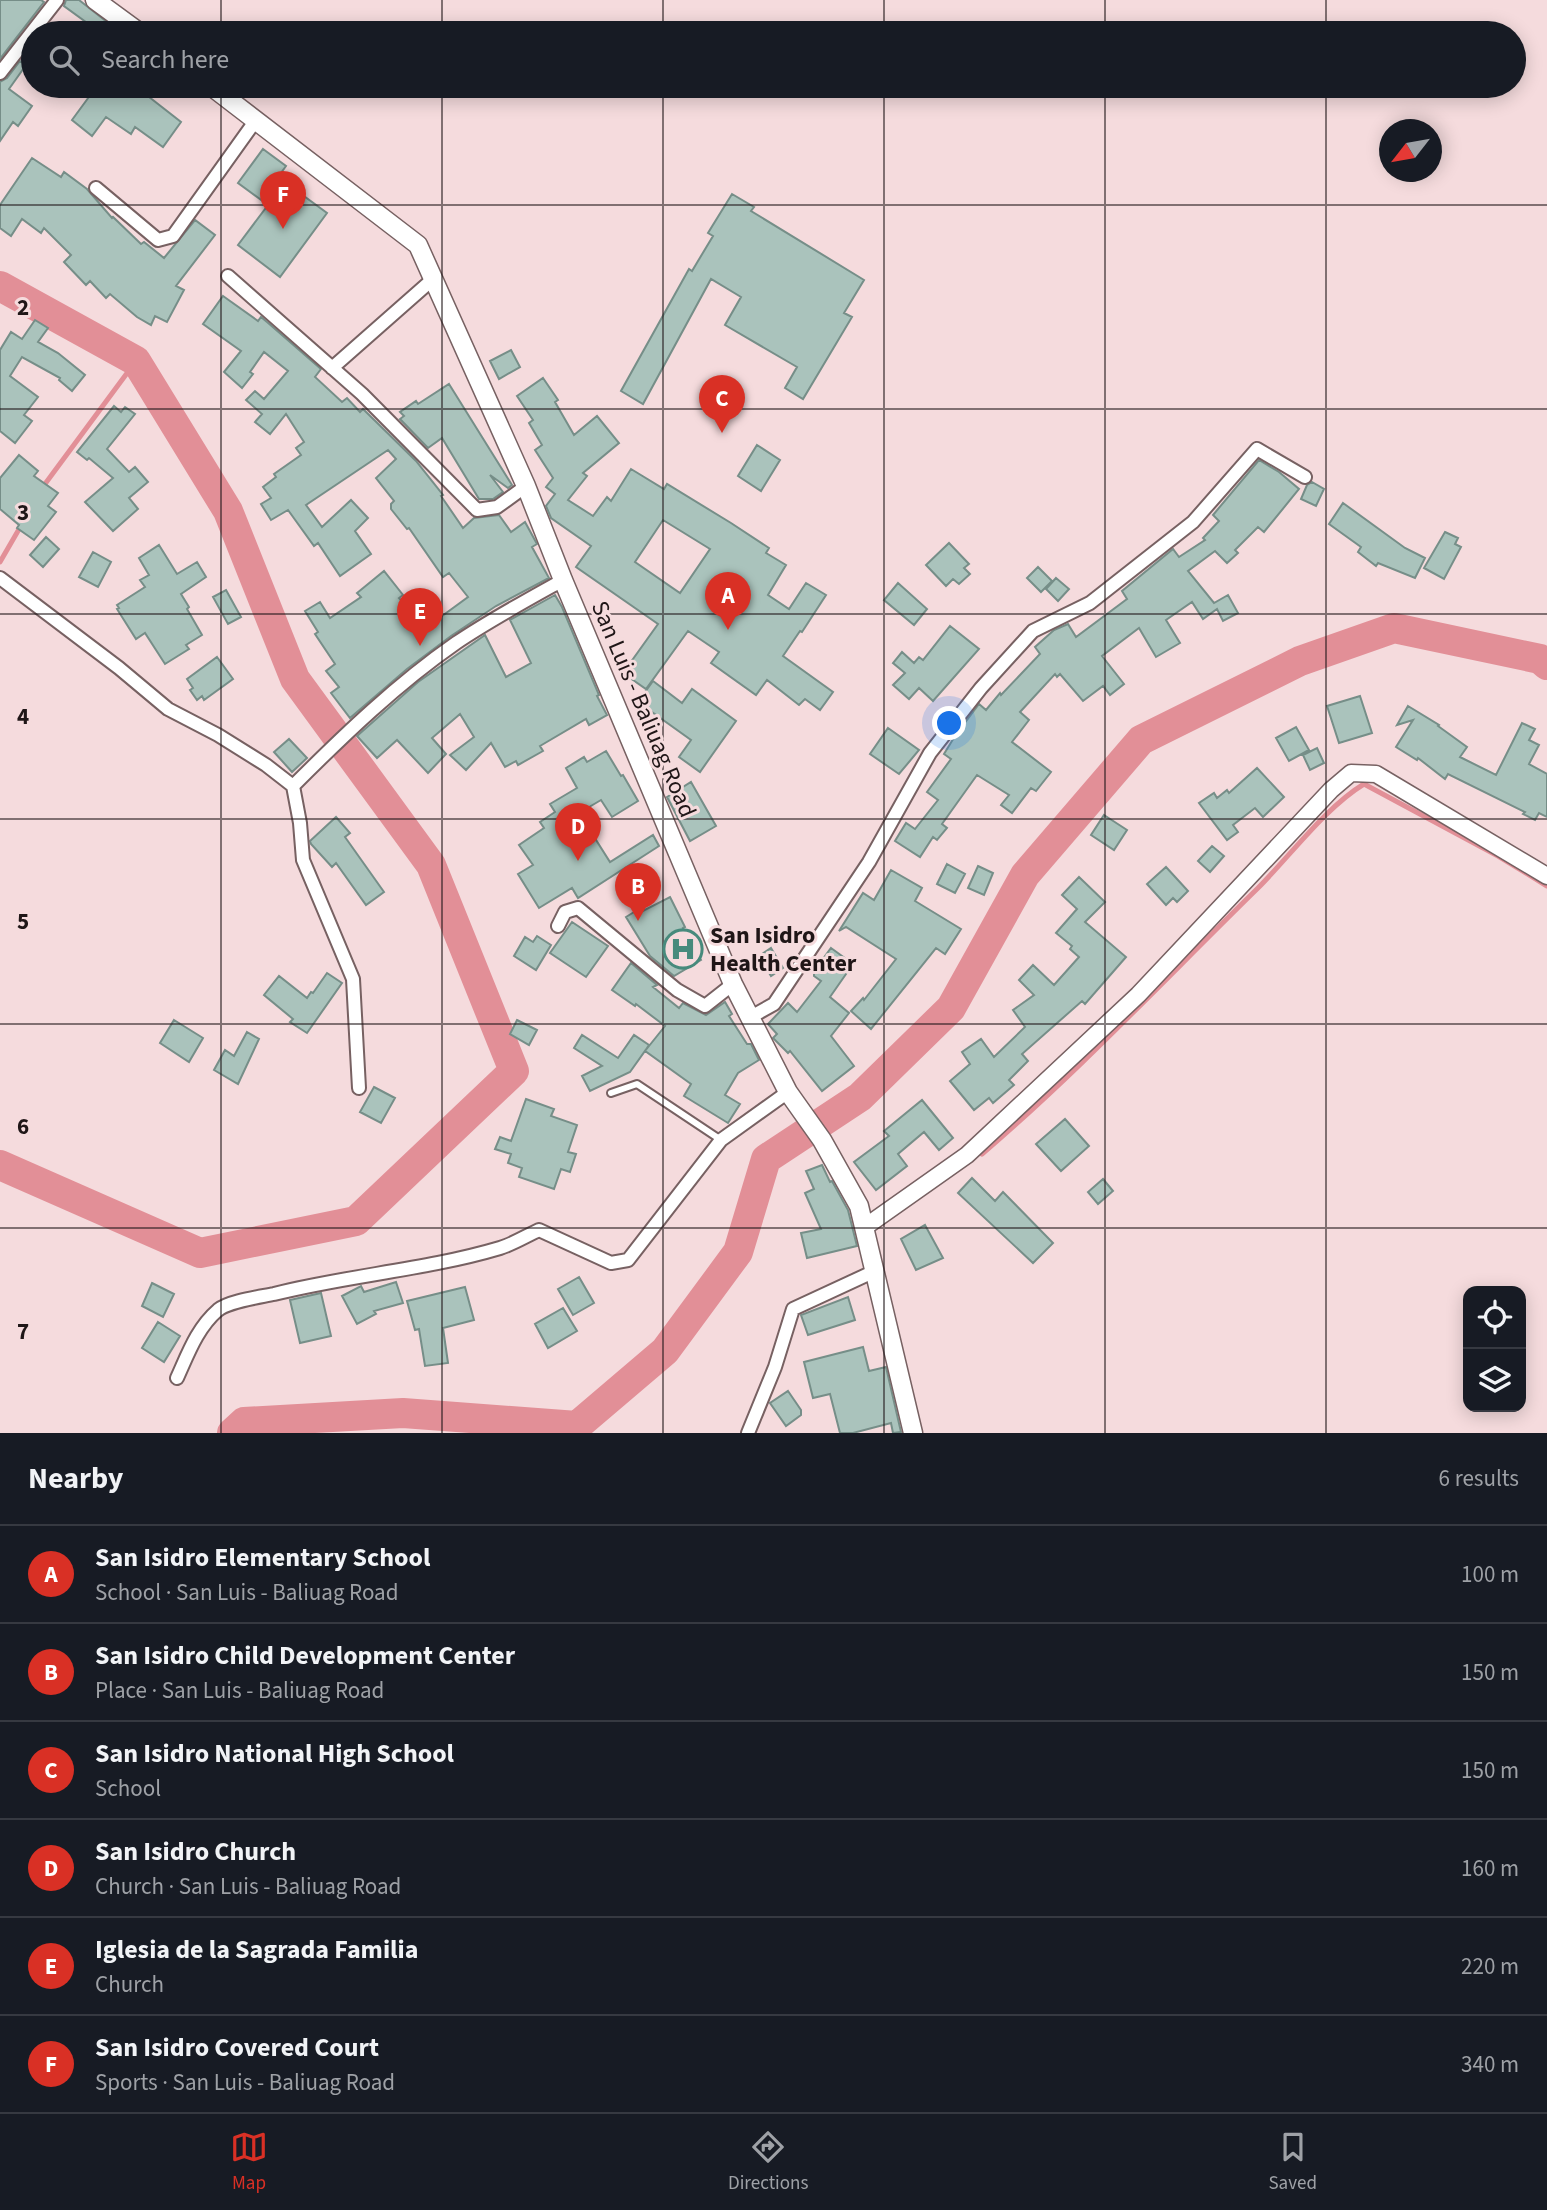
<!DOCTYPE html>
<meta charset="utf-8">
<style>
:root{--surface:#171b24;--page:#20242c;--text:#f1f3f6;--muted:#9ea1a6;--line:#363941;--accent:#d93025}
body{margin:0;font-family:"Source Sans 3",sans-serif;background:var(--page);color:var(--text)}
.controls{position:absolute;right:21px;bottom:21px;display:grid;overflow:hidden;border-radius:14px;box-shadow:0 4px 18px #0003}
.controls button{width:63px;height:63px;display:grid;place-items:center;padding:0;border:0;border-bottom:2px solid var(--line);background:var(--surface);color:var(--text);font:35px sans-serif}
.compass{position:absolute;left:1379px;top:119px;width:63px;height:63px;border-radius:50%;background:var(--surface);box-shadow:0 4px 18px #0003;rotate:239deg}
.you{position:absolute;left:950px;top:724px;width:24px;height:24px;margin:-18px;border:5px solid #fff;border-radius:50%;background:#1a73e8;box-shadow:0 0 0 10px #1a73e833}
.badge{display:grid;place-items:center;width:46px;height:46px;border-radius:50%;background:var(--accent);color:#fff;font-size:23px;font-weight:700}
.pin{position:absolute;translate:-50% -58px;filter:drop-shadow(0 2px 4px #0008)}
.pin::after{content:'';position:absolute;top:37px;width:24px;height:21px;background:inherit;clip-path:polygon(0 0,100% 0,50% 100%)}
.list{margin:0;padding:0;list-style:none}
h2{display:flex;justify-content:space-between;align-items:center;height:91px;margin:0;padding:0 28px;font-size:30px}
h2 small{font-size:23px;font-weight:400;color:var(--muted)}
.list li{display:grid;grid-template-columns:46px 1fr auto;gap:21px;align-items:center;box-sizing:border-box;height:98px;padding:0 28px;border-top:2px solid var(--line)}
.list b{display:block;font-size:26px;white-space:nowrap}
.list p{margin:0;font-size:23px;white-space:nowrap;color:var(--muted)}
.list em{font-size:23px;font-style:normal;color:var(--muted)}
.icon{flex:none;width:38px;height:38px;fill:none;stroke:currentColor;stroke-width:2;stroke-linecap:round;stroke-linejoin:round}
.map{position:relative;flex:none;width:1547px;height:1433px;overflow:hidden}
.search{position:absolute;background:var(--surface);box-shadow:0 4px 18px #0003;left:21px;right:21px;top:21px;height:77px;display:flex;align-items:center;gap:18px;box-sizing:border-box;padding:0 24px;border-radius:38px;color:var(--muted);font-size:26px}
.sheet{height:679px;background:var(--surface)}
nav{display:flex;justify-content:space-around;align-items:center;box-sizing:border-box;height:98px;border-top:2px solid var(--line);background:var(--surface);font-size:19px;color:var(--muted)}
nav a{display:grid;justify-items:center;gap:4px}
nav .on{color:var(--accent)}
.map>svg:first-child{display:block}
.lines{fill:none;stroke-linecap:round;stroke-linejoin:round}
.stream{stroke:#e28f97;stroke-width:5}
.river{stroke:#e28f97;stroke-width:30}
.building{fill:#aac3bc;stroke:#768e88;stroke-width:2;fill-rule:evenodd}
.service-casing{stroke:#776162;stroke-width:10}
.minor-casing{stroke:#776162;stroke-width:16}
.tertiary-casing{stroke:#776162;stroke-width:19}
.secondary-casing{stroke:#776162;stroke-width:21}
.service{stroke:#fff;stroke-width:6}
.minor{stroke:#fff;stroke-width:12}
.tertiary{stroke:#fff;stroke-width:16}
.secondary{stroke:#fff;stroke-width:18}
.grid{fill:none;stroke:#1f1617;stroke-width:2;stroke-opacity:0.55}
.labels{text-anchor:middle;stroke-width:6;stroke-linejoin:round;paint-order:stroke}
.street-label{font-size:24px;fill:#1f1617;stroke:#f5dbdd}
.poi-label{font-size:24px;font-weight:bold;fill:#1f1617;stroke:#f5dbdd;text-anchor:start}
.grid-label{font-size:23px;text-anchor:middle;font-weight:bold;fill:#1f1617;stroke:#f5dbdd;stroke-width:6;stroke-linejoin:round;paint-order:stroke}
</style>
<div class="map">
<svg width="1547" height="1433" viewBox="0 0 1547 1433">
<rect width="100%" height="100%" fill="#f5dbdd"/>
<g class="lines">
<path class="stream" d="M 42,488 L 136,361
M 0,562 L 22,524
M 982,1154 C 1079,1071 1167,977 1258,888 C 1290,856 1326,807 1364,784 L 1498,856 L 1547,886"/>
<path class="river" d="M 0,286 L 136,361 L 228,511 L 295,679 L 431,865 L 514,1071 L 356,1221 L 200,1253 L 0,1165
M 232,1433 L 244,1422 L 403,1413 L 577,1426 L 665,1351 L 738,1252 L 766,1159 L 860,1097 L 951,1008 L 1025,875 L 1141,740 L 1300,661 L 1394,628 L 1540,659 L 1547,665"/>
</g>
<path class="building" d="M 0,0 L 41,0 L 44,2 L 0,59 Z
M 66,0 L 79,0 L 121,33 L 101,33 L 64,6 Z
M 20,61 L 26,65 L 9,89 L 32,106 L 18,126 L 13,122 L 0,141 L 0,82 L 7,78 Z
M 97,86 L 135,86 L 181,122 L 163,147 L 135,127 L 131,134 L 106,117 L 92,136 L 72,120 Z
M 263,149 L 286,166 L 278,177 L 327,213 L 280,277 L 238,245 L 268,205 L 238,183 Z
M 32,158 L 61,177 L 64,172 L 87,189 L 112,218 L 113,217 L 141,244 L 144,242 L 164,258 L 195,220 L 215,235 L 176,286 L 184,290 L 167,322 L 155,316 L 151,325 L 137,317 L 110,294 L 106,298 L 90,281 L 86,285 L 64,262 L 71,255 L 44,228 L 41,233 L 22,219 L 11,236 L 0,228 L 0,205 Z
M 732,194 L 754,207 L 751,211 L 864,280 L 844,313 L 852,317 L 803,399 L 785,388 L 797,367 L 725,325 L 741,297 L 711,279 L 643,404 L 621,391 L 689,269 L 692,271 L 713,236 L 708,233 Z
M 223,296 L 258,321 L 261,317 L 267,322 L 321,369 L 315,377 L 342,402 L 347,398 L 360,412 L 363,409 L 416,461 L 443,495 L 441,496 L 463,528 L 474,518 L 499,515 L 511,532 L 525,522 L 537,544 L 532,547 L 549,578 L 496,606 L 451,636 L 407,669 L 350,718 L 331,693 L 339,687 L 326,671 L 335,664 L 315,634 L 318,632 L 305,611 L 320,602 L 330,618 L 361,597 L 357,593 L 384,571 L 403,595 L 399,598 L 427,627 L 468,597 L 449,573 L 443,577 L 409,528 L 407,529 L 391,509 L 391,504 L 394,501 L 376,478 L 396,459 L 388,450 L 306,505 L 322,527 L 351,500 L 368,518 L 355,531 L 371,554 L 340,576 L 318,543 L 314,546 L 288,510 L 271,520 L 261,504 L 271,498 L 263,487 L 276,477 L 274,474 L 301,455 L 296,448 L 304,442 L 286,414 L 270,434 L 255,422 L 262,414 L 246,400 L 255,391 L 264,399 L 288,371 L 264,352 L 250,372 L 253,374 L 242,388 L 224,372 L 241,351 L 203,324 Z
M 35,320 L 48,328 L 38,342 L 58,353 L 85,375 L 72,391 L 59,380 L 60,378 L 22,357 L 10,376 L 38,397 L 24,415 L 32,421 L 15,443 L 0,431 L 0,350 L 11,332 L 22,339 Z
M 511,350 L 520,367 L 499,379 L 490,361 Z
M 543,378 L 558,400 L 555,402 L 574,435 L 597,416 L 619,443 L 583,473 L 587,476 L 568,500 L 593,516 L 607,497 L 611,501 L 631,469 L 664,489 L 667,484 L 731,523 L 769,548 L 766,553 L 786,565 L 768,595 L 789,609 L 806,583 L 826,595 L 802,632 L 800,631 L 783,656 L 833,692 L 820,710 L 805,699 L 799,705 L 767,680 L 756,695 L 711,663 L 719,652 L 688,631 L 646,689 L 623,673 L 658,624 L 576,567 L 591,546 L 551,518 L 546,506 L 555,494 L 546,487 L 553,478 L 535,450 L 542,445 L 529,423 L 533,420 L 517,396 ZM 663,520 L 710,549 L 680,593 L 635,562 Z
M 449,384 L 512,485 L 508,488 L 490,475 L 503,492 L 493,499 L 479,499 L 442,438 L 428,448 L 400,419 L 404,416 L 400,412 L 416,401 L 418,404 Z
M 114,406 L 121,412 L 125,407 L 135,414 L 107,449 L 129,472 L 135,467 L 148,482 L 129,498 L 138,509 L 113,531 L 85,502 L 113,478 L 89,458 L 87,460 L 77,452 Z
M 757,445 L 780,460 L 761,491 L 738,476 Z
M 19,455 L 38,471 L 34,476 L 58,493 L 48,506 L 56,512 L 34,540 L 17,528 L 19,525 L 0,509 L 0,478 Z
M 1259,460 L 1279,472 L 1299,489 L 1264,532 L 1258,527 L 1235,550 L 1238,553 L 1227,563 L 1215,551 L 1188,571 L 1214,603 L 1228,595 L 1238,613 L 1223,621 L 1217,609 L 1203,619 L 1192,602 L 1166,620 L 1180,643 L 1156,657 L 1139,628 L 1102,656 L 1124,684 L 1110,695 L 1103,686 L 1083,701 L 1060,674 L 1057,677 L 1055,674 L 1020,712 L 1029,720 L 1012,742 L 1051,772 L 1036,791 L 1031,788 L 1012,813 L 1001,805 L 1009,795 L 977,775 L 942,824 L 947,828 L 937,840 L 933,837 L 920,857 L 895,841 L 906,823 L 915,829 L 938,800 L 927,792 L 951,759 L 944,754 L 955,736 L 979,704 L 986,710 L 1000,693 L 1001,695 L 1040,654 L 1035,647 L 1054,630 L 1068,624 L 1076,637 L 1127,599 L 1122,591 L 1173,549 L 1179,557 L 1205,540 L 1203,538 L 1219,521 L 1213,515 Z
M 1312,482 L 1324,489 L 1316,506 L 1301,499 L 1307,485 Z
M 1343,503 L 1405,548 L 1425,558 L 1415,578 L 1378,563 L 1376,566 L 1358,552 L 1361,547 L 1329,524 Z
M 1445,532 L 1458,538 L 1455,544 L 1461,547 L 1444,579 L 1424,568 Z
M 46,537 L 59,549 L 43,567 L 30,555 Z
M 949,543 L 969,564 L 964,568 L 970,574 L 959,584 L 953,579 L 946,586 L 926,565 Z
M 159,545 L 177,574 L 197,562 L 206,577 L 181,594 L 189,607 L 187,609 L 202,635 L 186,645 L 189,649 L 165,664 L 145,633 L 136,639 L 117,609 L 119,608 L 117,605 L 145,587 L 140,580 L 149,575 L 139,558 Z
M 93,552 L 111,562 L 98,587 L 79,577 Z
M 1038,567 L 1052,581 L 1041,592 L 1027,578 Z
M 1056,578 L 1069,589 L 1058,601 L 1046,589 Z
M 898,583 L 927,609 L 914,625 L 884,600 Z
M 226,590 L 241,617 L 228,624 L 213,597 Z
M 555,595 L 562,607 L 599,695 L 597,696 L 607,715 L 589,725 L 586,719 L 540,746 L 543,751 L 518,765 L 516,761 L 505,767 L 491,743 L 466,770 L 450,755 L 474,737 L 460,714 L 432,738 L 446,754 L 428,773 L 397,740 L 377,758 L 357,736 L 418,682 L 485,635 L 506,677 L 531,663 L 510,620 Z
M 950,626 L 979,649 L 933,701 L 919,688 L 909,699 L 893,685 L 905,673 L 893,663 L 902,652 L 914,663 L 919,657 L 923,660 Z
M 217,657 L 233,679 L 204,700 L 202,696 L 197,700 L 190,690 L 193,688 L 187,679 Z
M 653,681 L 682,703 L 692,689 L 736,721 L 700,772 L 679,757 L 691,740 L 638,702 Z
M 1360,696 L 1372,733 L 1339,743 L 1327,706 Z
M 1408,706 L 1439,725 L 1438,726 L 1467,747 L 1460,757 L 1496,775 L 1522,723 L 1535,729 L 1529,740 L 1539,745 L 1529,764 L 1547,774 L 1547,817 L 1539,813 L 1535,820 L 1523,814 L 1525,812 L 1448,774 L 1445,779 L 1418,758 L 1417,760 L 1396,747 L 1413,720 L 1397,725 Z
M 1296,727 L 1309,750 L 1289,761 L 1276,738 Z
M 888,728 L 919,750 L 899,774 L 870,754 Z
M 289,739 L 307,758 L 292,772 L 274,752 Z
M 1317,748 L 1324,763 L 1310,770 L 1303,755 Z
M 606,751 L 621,776 L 623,775 L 638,801 L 612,817 L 601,800 L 579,813 L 610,862 L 653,835 L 659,846 L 578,898 L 572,888 L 539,908 L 518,874 L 533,865 L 519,845 L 544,828 L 540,822 L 555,812 L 550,804 L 577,788 L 566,768 L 584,757 L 587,762 Z
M 1257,768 L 1284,797 L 1263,817 L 1255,808 L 1233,825 L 1238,832 L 1227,840 L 1199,803 L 1214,793 L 1217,798 L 1227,790 L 1229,793 Z
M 691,782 L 716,826 L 690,841 L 667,797 Z
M 1104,815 L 1127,830 L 1114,850 L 1091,835 Z
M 336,817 L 350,833 L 345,837 L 384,892 L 366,905 L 336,863 L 332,867 L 311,844 L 310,841 Z
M 1212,846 L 1224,856 L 1210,872 L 1198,861 Z
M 947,864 L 965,874 L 955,893 L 937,884 Z
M 978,866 L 993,873 L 984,895 L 968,888 Z
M 1166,867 L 1188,891 L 1177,902 L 1173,898 L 1166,905 L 1147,884 Z
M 891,870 L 922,888 L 915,901 L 961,929 L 945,954 L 936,948 L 871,1029 L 851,1011 L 863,998 L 864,1000 L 896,959 L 846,927 L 839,931 L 863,893 L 874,900 Z
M 1079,877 L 1105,902 L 1085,922 L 1126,957 L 1085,1004 L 1082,1001 L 1022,1054 L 1028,1061 L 1009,1080 L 1014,1085 L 993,1103 L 989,1098 L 974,1110 L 950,1081 L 970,1064 L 962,1052 L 981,1039 L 994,1057 L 1025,1027 L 1013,1010 L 1034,995 L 1019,980 L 1033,965 L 1054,985 L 1079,957 L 1070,949 L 1072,946 L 1056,933 L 1077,909 L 1062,895 Z
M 670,897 L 685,927 L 683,928 L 701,960 L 674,976 L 650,956 L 626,917 L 639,909 L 641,912 Z
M 572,922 L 608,946 L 586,977 L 550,953 Z
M 537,936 L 551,945 L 536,970 L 514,956 L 525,937 L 533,942 Z
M 771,948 L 783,968 L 771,976 L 759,956 Z
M 831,948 L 853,964 L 830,997 L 849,1013 L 831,1036 L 854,1066 L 822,1091 L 790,1051 L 788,1053 L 773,1038 L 777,1034 L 768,1024 L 788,1003 L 797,1012 L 821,981 L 814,976 L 814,971 Z
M 631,963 L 657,985 L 653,987 L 679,1008 L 683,1003 L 706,1015 L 725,1002 L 732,1014 L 729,1016 L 747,1044 L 751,1044 L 759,1060 L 738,1073 L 725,1095 L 740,1104 L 728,1123 L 684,1096 L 691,1084 L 645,1051 L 630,1072 L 590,1091 L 582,1076 L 602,1066 L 574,1048 L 582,1035 L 618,1058 L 634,1035 L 649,1045 L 645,1051 L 665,1026 L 636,1004 L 635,1006 L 612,990 Z
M 327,973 L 342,983 L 307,1033 L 290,1022 L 293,1019 L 264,995 L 279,976 L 307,998 L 311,992 L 313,993 Z
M 174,1020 L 203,1038 L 189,1062 L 160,1043 Z
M 517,1020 L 537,1030 L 529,1045 L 510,1034 Z
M 247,1032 L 259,1039 L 238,1084 L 214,1070 L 225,1050 L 234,1056 Z
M 374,1087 L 395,1098 L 381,1123 L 360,1112 Z
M 526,1099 L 554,1109 L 551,1116 L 577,1125 L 568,1152 L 576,1154 L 570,1172 L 561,1169 L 554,1189 L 519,1177 L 522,1168 L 508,1163 L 511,1154 L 495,1149 L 500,1137 L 511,1141 Z
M 922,1100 L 953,1138 L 939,1150 L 924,1132 L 898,1154 L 907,1166 L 876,1190 L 854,1162 L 889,1136 L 884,1131 Z
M 1065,1119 L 1089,1146 L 1061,1171 L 1036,1144 Z
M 822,1165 L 830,1182 L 832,1181 L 848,1210 L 857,1246 L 807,1258 L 801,1233 L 821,1229 L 805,1193 L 814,1189 L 806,1171 Z
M 972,1178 L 995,1201 L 1003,1192 L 1053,1243 L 1033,1263 L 958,1193 Z
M 1103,1179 L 1113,1191 L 1098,1204 L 1088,1192 Z
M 925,1225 L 943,1258 L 916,1270 L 901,1239 Z
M 579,1277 L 594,1303 L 573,1315 L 558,1289 Z
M 396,1282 L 403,1303 L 374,1311 L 376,1314 L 357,1324 L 342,1296 L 361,1286 L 364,1292 Z
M 152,1283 L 174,1294 L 163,1317 L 142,1306 Z
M 465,1287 L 474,1320 L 443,1328 L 448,1363 L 425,1366 L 419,1329 L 415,1330 L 407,1301 Z
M 321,1293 L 331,1336 L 300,1343 L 290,1300 Z
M 848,1297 L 855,1320 L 808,1335 L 801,1315 Z
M 563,1308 L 577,1331 L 548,1348 L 535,1324 Z
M 158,1322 L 180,1336 L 164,1362 L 142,1348 Z
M 863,1347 L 869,1371 L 886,1367 L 901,1432 L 893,1433 L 891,1423 L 853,1433 L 840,1433 L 830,1394 L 813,1398 L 804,1362 Z
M 788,1391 L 801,1410 L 801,1415 L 786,1426 L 770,1403 Z"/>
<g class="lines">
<g class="service-casing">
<path id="service" d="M 611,1093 L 637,1084 L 721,1140"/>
</g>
<g class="minor-casing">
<path id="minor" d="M 0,73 L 57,0
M 96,188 L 158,240 L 173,236 L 256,120
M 228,276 L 362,394 L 477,510 L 497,507 L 526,486
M 332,368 L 433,279
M 0,578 L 119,668 L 168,709 L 218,735 L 266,765 L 293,786 L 300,823 L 303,860 L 353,979 L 359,1088
M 293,786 C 344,735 397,684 456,643 C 490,620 527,600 563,580
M 558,926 L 565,912 L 578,908 L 677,990 L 705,1006 L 733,984
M 749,1018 L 774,1004 L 869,862 L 930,753 L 981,688 L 1033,631 L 1090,603 L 1193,522 L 1257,449 L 1305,477
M 177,1378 C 188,1354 197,1328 218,1310 C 229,1301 260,1297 274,1294 C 349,1275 426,1270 500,1248 C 513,1244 526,1236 539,1230 L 611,1263 L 628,1260 L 721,1140 L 788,1092
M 748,1433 L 775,1367 L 793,1309 L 875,1271"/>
</g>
<g class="tertiary-casing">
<path id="tertiary" d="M 865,1227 L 967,1155 L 1138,995 L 1331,790 L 1351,773 L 1376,774 L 1547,876"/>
</g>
<g class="secondary-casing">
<path id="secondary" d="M 95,0 L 140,33
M 211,86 L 418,245 L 526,486 L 563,580 L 733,984 L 788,1092 L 822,1140 L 859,1206 L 913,1433"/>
</g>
<use href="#service" class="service"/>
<use href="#minor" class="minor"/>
<use href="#tertiary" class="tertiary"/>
<use href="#secondary" class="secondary"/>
</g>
<path class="grid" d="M 221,0 L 221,33M 442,0 L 442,33M 663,0 L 663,33M 884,0 L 884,33M 1105,0 L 1105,33M 1326,0 L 1326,33M 221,86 L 221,1433M 442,86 L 442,1433M 663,86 L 663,1433M 884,86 L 884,1433M 1105,86 L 1105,1433M 1326,86 L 1326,1433M 0,205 L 1547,205M 0,409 L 1547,409M 0,614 L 1547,614M 0,819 L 1547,819M 0,1024 L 1547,1024M 0,1228 L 1547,1228"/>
<defs>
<g id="hospital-ring" transform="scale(2.0125)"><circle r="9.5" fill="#f5dbdd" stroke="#478a7c" stroke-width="1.5"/><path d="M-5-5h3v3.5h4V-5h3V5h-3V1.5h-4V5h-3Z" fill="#478a7c"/></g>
</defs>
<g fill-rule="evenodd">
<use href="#hospital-ring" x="683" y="949"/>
</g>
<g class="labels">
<g class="street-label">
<text transform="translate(644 709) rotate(67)" y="8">San Luis - Baliuag Road</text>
</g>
<g class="poi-label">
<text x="710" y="943">San Isidro<tspan x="710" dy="28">Health Center</tspan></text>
</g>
</g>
<g class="grid-label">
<text x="23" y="315">2</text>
<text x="23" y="520">3</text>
<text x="23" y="724">4</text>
<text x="23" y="929">5</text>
<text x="23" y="1134">6</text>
<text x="23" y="1339">7</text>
</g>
</svg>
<div class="controls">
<button><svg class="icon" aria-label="locate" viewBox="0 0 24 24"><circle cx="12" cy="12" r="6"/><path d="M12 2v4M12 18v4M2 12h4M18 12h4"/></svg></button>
<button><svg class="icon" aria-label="layers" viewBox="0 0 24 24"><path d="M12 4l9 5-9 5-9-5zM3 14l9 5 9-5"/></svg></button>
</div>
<svg class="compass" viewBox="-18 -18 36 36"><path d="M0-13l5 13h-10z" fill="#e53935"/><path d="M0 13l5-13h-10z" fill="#9ea1a6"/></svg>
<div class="you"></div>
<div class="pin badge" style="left:728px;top:630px">A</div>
<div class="pin badge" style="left:638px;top:921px">B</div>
<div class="pin badge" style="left:722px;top:433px">C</div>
<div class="pin badge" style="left:578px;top:861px">D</div>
<div class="pin badge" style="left:420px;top:646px">E</div>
<div class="pin badge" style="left:283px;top:229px">F</div>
<div class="search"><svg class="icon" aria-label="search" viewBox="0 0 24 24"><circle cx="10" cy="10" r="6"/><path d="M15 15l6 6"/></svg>Search here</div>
</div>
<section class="sheet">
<h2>Nearby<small>6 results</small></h2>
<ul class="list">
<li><span class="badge">A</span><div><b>San Isidro Elementary School</b><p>School · San Luis - Baliuag Road</p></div><em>100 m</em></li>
<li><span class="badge">B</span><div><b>San Isidro Child Development Center</b><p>Place · San Luis - Baliuag Road</p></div><em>150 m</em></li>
<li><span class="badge">C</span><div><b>San Isidro National High School</b><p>School</p></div><em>150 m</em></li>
<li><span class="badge">D</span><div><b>San Isidro Church</b><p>Church · San Luis - Baliuag Road</p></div><em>160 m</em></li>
<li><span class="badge">E</span><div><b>Iglesia de la Sagrada Familia</b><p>Church</p></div><em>220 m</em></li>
<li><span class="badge">F</span><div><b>San Isidro Covered Court</b><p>Sports · San Luis - Baliuag Road</p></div><em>340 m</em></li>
</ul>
</section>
<nav>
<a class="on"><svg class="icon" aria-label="map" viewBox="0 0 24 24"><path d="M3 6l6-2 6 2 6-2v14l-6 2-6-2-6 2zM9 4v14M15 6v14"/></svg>Map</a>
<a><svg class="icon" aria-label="directions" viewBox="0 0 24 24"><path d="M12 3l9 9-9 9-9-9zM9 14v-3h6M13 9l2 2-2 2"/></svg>Directions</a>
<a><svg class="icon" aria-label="saved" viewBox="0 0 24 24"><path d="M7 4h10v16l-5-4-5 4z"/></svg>Saved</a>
</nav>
